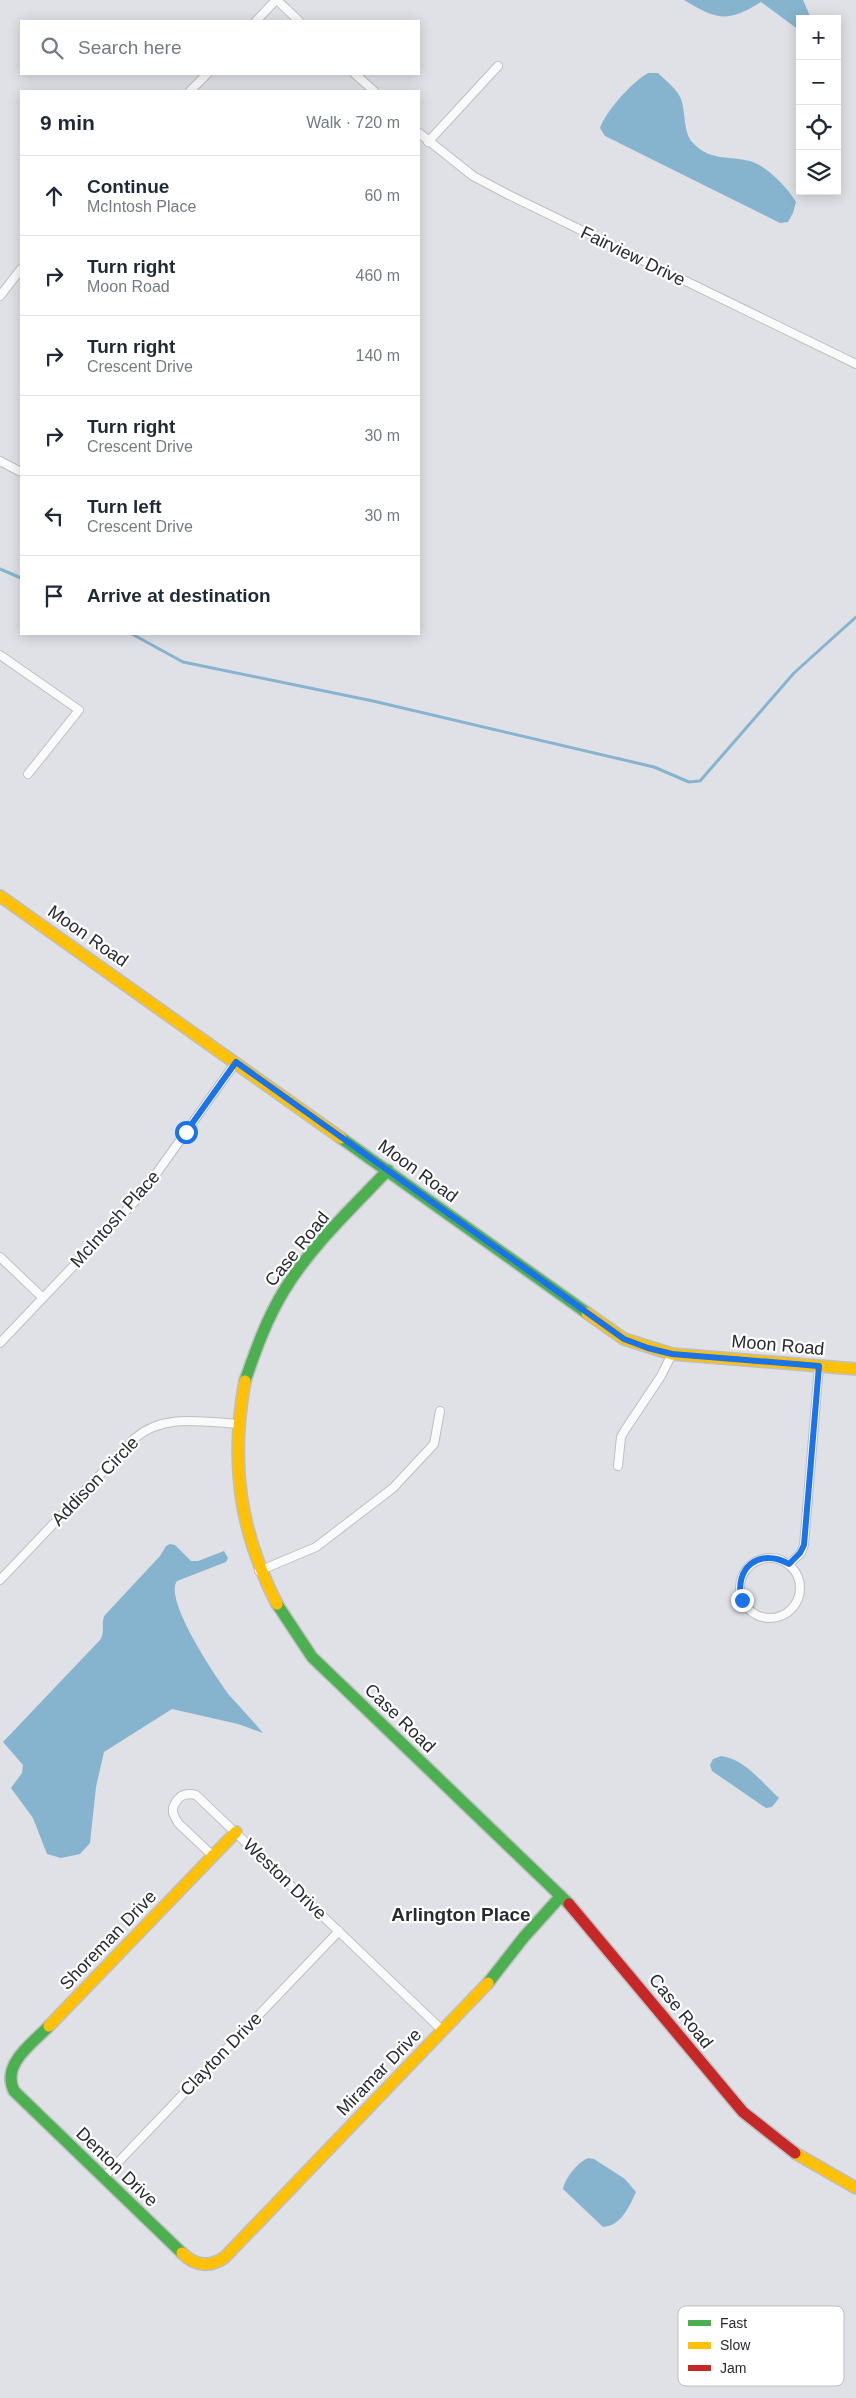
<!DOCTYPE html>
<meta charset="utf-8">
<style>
:root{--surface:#fff;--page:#f6f6f7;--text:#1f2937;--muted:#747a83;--line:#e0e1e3}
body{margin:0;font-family:Arial,sans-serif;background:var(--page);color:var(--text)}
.controls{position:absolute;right:15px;top:15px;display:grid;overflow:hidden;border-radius:0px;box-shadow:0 2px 12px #0003}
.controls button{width:45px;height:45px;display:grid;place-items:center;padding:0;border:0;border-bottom:1px solid var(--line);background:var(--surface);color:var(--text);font:25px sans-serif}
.stop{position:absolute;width:15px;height:15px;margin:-11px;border:4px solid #1a73e8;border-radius:50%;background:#fff}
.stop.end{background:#1a73e8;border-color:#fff;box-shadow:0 1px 5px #0008}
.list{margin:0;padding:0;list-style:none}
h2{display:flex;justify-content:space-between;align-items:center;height:65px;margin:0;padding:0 20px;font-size:21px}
h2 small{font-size:16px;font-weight:400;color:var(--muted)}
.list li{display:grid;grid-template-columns:32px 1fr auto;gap:15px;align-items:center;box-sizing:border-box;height:80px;padding:0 20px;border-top:1px solid var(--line)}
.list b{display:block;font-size:19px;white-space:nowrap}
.list p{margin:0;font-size:16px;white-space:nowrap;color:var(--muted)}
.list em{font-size:16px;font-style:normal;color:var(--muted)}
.icon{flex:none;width:28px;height:28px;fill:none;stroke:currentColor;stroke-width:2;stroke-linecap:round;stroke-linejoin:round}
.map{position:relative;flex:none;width:856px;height:2398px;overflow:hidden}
.search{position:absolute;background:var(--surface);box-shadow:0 2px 12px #0003;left:20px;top:20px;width:400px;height:55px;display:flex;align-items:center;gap:12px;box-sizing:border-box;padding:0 18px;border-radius:0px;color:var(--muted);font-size:19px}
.panel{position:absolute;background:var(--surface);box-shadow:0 2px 12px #0003;left:20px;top:90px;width:400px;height:545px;border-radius:0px}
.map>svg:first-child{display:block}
.water{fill:#86b4ce}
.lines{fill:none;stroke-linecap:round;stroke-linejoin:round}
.stream{stroke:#86b4ce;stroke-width:3}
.street-casing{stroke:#bdbfc3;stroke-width:10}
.fast-casing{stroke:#bdbfc3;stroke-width:14}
.slow-casing{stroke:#bdbfc3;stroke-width:14}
.jam-casing{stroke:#bdbfc3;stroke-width:14}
.street{stroke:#fafafb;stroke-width:8}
.fast{stroke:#4caf50;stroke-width:11}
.slow{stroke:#ffc107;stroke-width:11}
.jam{stroke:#c62828;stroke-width:11}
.route{stroke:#1a73e8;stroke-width:6}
.labels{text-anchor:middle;stroke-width:4.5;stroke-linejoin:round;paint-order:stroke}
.street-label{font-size:18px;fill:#292a2e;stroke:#fff}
.neighbourhood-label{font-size:19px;font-weight:bold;fill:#292a2e;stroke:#fff}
.key{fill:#fff;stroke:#bfbfc0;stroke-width:1}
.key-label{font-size:14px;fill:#292a2e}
</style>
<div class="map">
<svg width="856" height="2398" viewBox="0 0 856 2398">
<rect width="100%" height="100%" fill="#e0e1e6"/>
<path class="water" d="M 684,0 L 803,0 L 810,16 L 810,19 L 800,19 L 799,30 L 761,2 C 727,23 717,20 684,0 Z
M 648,73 L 658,73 C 666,81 677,89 681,99 C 686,113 683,133 693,143 C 710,161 729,156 750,161 C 767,166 788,188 796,202 L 793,213 L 788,222 L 780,223 L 605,136 L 600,128 C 606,111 632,82 648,73 Z
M 170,1544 L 175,1545 L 191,1561 L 198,1561 L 224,1551 L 228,1558 L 226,1562 L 177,1581 C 163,1599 217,1679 230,1696 C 241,1708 252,1720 263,1733 L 238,1724 L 172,1709 L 104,1752 L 96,1787 L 90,1843 L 80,1854 L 61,1858 L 47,1854 L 33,1818 L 11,1788 L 22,1773 L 23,1765 L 3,1742 L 100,1640 C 106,1631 100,1623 105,1615 L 160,1556 L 166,1546 Z
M 721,1756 C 743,1758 763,1783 779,1798 L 772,1807 L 766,1808 L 712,1771 L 710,1765 L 713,1759 Z
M 588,2158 L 594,2159 L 625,2179 L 636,2192 C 629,2207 621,2226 603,2227 L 563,2189 C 565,2178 578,2162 588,2158 Z"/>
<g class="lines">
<path class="stream" d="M 0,569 L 21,578
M 132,634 L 183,662 L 373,701 L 654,767 L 689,782 L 700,781 L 794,673 L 856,617"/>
<g class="street-casing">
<path id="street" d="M 277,0 L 299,21
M 256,21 L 276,0
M 355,74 L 374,91
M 190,91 L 207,74
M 419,133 L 473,176 L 507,194 L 856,364
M 428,142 L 498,66
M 0,296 L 21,269
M 0,461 L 21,472
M 0,655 L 79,710 L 28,774
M 0,1257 L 43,1298
M 0,1343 L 141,1195 L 236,1062
M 618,1466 L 621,1437 L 625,1430 L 661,1376 L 672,1354
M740 1588a30 30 0 1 1 60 0a30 30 0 1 1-60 0Z
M 789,1564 L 801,1553 L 804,1545 L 819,1366
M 259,1571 L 316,1547 L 393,1488 L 434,1444 L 440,1411
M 0,1580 L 135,1438 C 165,1413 203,1422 239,1424
M 213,1856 L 178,1823 L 173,1813 L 173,1808 C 177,1797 184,1792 196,1795 L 443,2031
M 103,2178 L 339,1931"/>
</g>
<g class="fast-casing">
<path id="fast" d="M 341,1138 L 587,1313
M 245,1381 C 256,1349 267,1318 285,1289 C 312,1245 352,1208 388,1170
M 277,1604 L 312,1657 L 569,1904
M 488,1983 L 524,1937 L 561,1896
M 49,2026 C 32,2044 1,2064 14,2091 L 182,2253"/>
</g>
<g class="slow-casing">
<path id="slow" d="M 0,896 L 341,1138
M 587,1313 L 624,1339 L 672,1354 L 856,1369
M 245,1381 C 230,1462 239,1530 277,1604
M 49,2026 L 236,1832
M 795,2153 L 856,2188
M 182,2253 C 195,2266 210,2268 225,2257 L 488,1983"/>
</g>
<g class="jam-casing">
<path id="jam" d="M 569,1904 L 743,2112 L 795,2153"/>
</g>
<use href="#street" class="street"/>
<use href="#fast" class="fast"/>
<use href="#slow" class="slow"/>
<use href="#jam" class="jam"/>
</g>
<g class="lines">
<path class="route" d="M 186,1132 L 236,1062 L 624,1339 L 648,1348 L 672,1354 L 819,1366 L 804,1545 L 800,1553 L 789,1564 C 760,1547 733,1568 742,1600"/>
</g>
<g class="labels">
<g class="street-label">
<text transform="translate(633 256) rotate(26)" y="6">Fairview Drive</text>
<text transform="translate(88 936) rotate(35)" y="6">Moon Road</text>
<text transform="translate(418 1171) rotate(36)" y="6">Moon Road</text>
<text transform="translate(115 1219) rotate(-48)" y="6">McIntosh Place</text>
<text transform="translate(297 1249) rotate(-51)" y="6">Case Road</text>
<text transform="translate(778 1345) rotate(5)" y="6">Moon Road</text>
<text transform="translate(95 1481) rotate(-46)" y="6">Addison Circle</text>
<text transform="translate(400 1718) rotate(44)" y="6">Case Road</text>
<text transform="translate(285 1879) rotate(44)" y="6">Weston Drive</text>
<text transform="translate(108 1940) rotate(-46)" y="6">Shoreman Drive</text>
<text transform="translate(681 2011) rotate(51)" y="6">Case Road</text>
<text transform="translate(221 2054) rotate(-46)" y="6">Clayton Drive</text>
<text transform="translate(379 2072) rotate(-46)" y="6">Miramar Drive</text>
<text transform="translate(117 2167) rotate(44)" y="6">Denton Drive</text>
</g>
<g class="neighbourhood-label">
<text x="461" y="1921">Arlington Place</text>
</g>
</g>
<rect x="678" y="2306" width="166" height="80" rx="8" class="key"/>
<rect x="688" y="2320" width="23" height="6" fill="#4caf50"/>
<rect x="688" y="2342" width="23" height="7" fill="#ffc107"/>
<rect x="688" y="2365" width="23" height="6" fill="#c62828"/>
<g class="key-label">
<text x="720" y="2328">Fast</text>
<text x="720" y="2350">Slow</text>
<text x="720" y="2373">Jam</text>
</g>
</svg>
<div class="controls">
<button>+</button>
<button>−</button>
<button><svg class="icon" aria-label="locate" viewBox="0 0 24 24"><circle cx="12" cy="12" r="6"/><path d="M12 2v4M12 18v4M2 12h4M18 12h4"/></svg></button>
<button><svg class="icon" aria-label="layers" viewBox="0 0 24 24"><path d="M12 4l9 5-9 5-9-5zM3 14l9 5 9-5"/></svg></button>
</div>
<div class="stop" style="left:186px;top:1132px"></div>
<div class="stop end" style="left:742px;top:1600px"></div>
<div class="search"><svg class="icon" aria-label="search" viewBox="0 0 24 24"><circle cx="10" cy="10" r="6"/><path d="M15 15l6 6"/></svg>Search here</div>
<section class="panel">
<h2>9 min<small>Walk · 720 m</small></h2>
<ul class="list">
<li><svg class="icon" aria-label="ahead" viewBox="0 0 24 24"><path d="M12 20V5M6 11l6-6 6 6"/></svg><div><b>Continue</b><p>McIntosh Place</p></div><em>60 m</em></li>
<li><svg class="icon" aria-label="right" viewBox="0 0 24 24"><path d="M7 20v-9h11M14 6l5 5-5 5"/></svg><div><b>Turn right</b><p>Moon Road</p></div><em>460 m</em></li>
<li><svg class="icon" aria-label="right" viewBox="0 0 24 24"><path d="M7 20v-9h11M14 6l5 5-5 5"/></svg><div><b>Turn right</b><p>Crescent Drive</p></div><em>140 m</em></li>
<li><svg class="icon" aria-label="right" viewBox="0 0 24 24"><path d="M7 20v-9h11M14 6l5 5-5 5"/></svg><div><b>Turn right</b><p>Crescent Drive</p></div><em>30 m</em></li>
<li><svg class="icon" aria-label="left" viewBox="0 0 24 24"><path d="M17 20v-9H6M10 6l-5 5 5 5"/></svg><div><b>Turn left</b><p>Crescent Drive</p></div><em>30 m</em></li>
<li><svg class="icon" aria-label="arrive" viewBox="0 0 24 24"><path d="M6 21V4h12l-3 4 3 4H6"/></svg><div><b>Arrive at destination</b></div></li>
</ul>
</section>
</div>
